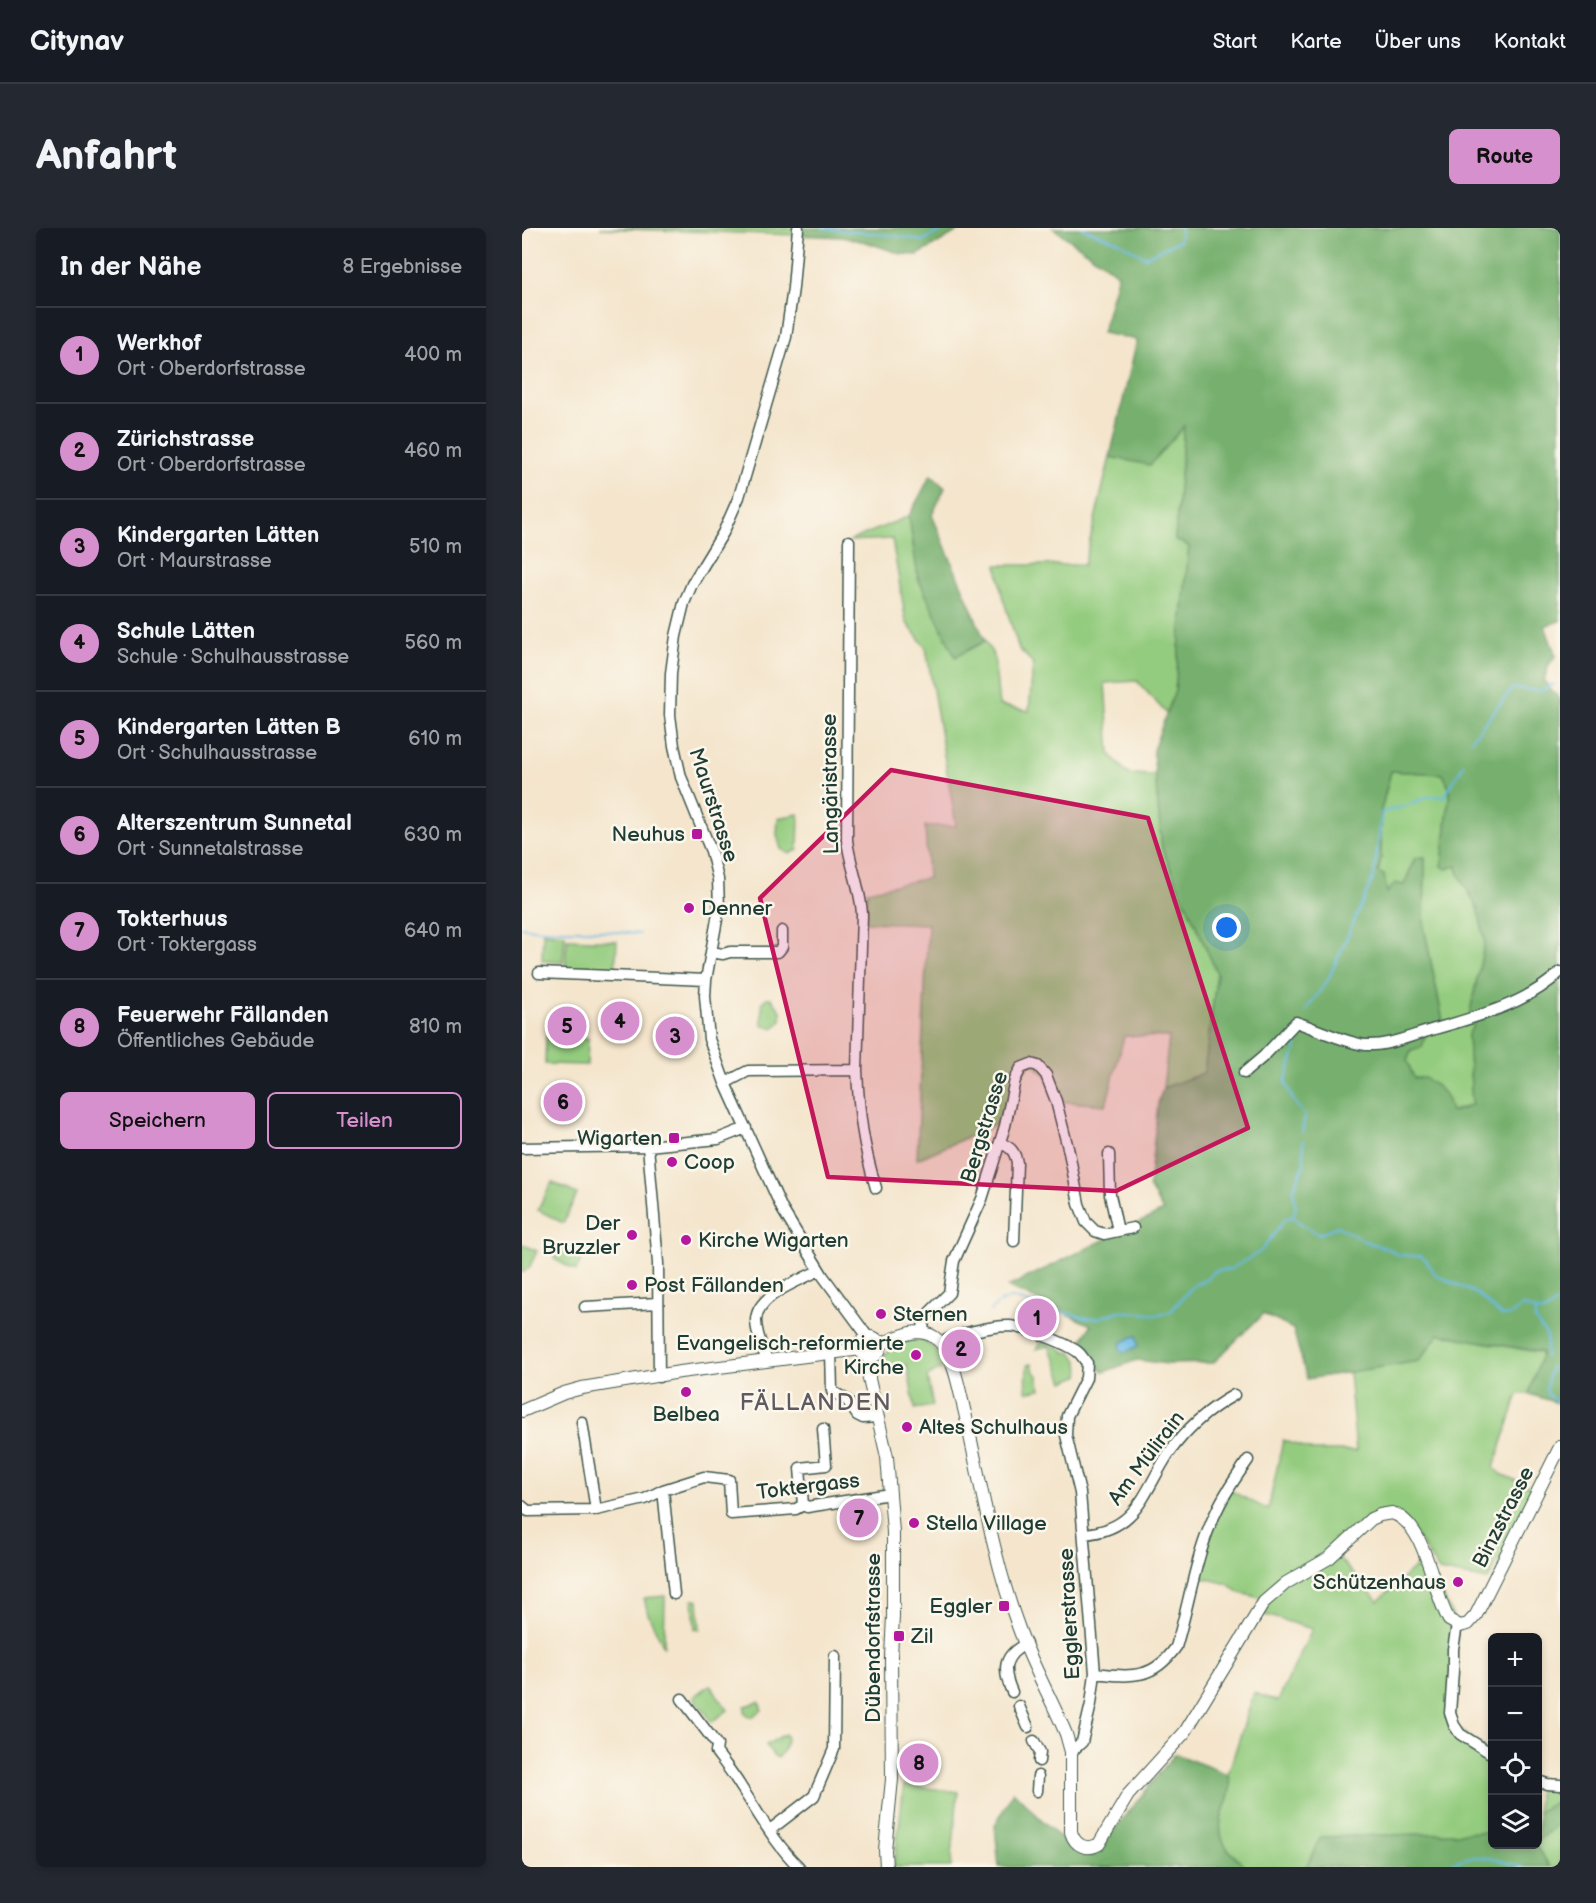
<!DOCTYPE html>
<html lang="de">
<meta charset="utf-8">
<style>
:root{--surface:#171b24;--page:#242831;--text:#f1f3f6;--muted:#9ea1a6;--line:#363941;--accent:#d690ce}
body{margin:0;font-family:"Balsamiq Sans",sans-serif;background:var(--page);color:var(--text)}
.controls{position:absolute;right:18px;bottom:18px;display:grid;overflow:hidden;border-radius:9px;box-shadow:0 3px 9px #0003}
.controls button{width:54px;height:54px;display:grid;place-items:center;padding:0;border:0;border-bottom:2px solid var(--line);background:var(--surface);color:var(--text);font:30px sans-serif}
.you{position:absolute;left:705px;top:700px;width:21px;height:21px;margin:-15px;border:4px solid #fff;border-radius:50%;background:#1a73e8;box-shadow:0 0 0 9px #1a73e833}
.badge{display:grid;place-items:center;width:39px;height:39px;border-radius:50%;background:var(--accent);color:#111;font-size:20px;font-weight:700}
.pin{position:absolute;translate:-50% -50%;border:3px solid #fff;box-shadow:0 2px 6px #0006}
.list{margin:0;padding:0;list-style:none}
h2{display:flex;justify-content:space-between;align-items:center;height:78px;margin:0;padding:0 24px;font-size:26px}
h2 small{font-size:20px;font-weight:400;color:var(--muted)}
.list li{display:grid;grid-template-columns:39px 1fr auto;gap:18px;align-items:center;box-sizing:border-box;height:96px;padding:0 24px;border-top:2px solid var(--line)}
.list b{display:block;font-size:22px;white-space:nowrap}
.list p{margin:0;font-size:20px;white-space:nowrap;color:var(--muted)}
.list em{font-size:20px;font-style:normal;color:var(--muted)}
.actions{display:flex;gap:12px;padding:18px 24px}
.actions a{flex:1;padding:14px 0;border:2px solid var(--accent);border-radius:9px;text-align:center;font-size:21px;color:var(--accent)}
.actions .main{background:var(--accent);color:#111}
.icon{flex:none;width:33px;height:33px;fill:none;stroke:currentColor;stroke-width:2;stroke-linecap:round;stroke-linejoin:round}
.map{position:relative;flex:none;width:1038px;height:1639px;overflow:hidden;border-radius:9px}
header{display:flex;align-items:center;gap:36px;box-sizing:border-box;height:84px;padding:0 30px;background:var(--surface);border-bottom:2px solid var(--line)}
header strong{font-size:28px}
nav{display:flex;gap:33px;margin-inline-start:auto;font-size:21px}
.intro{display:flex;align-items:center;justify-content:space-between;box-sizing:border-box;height:144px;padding:0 36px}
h1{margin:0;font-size:42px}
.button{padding:15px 27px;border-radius:9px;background:var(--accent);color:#111;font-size:21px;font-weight:700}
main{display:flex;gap:36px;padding:0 36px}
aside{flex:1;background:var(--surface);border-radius:9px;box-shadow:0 3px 9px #0003}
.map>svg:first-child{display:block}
.green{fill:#94cc7f;stroke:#5a845a;stroke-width:1.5}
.forest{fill:#77b06e;stroke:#4b7651;stroke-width:1.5;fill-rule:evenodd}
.water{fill:#6cbbe6;stroke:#467c8d;stroke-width:1.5}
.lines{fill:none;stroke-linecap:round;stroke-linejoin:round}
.stream{stroke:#6cbbe6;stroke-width:2}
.minor-casing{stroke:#3f564b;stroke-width:13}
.major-casing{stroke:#3f564b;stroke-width:14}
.minor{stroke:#fff;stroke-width:10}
.major{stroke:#fff;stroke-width:12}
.marked{fill:#c2185b;fill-opacity:0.2;stroke:#c2185b;stroke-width:4.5;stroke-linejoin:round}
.poi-dot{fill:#b5179e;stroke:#fbf7ec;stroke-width:2}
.labels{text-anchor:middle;stroke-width:5;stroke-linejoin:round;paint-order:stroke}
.street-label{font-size:21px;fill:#1f3d34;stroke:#fbf7ec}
.poi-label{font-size:21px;fill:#1f3d34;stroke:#fbf7ec;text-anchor:start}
.quarter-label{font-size:24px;letter-spacing:1.5px;fill:#60595f;stroke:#fbf7ec}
</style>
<header>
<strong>Citynav</strong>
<nav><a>Start</a><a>Karte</a><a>Über uns</a><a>Kontakt</a></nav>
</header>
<div class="intro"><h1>Anfahrt</h1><a class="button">Route</a></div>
<main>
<aside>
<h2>In der Nähe<small>8 Ergebnisse</small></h2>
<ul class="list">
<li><span class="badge">1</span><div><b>Werkhof</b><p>Ort · Oberdorfstrasse</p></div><em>400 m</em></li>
<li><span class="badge">2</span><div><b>Zürichstrasse</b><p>Ort · Oberdorfstrasse</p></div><em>460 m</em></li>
<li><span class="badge">3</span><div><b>Kindergarten Lätten</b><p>Ort · Maurstrasse</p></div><em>510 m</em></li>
<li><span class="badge">4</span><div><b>Schule Lätten</b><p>Schule · Schulhausstrasse</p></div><em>560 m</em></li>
<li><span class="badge">5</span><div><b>Kindergarten Lätten B</b><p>Ort · Schulhausstrasse</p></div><em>610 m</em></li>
<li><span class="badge">6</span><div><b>Alterszentrum Sunnetal</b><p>Ort · Sunnetalstrasse</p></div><em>630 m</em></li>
<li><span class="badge">7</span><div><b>Tokterhuus</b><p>Ort · Toktergass</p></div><em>640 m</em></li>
<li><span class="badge">8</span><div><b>Feuerwehr Fällanden</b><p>Öffentliches Gebäude</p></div><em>810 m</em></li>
</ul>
<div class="actions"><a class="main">Speichern</a><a>Teilen</a></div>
</aside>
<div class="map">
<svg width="1038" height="1639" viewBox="0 0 1038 1639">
<rect width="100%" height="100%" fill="#fbf7ec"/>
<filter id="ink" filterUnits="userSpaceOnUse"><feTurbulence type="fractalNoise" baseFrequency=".0167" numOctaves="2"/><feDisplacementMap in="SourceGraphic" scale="12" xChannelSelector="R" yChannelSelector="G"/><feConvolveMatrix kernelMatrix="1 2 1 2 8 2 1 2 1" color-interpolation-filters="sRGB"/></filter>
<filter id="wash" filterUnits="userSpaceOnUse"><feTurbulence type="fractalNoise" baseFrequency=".008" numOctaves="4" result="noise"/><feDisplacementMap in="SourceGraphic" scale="24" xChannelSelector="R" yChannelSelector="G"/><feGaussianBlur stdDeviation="1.35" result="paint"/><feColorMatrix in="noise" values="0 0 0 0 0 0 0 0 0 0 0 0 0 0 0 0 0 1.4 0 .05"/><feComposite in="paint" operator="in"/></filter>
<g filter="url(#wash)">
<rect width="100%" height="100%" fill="#f4e5cc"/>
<path class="green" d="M 78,0 L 276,0 L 275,7 Z
M 662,197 L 653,312 L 667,318 L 653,463 L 646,487 L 615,453 L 583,455 L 588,526 L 606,546 L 633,547 L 640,621 L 695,745 L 682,845 L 641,860 L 647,809 L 602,808 L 584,877 L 534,873 L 524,847 L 510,836 L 496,848 L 485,892 L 395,931 L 406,696 L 344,694 L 345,663 L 406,650 L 403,598 L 434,598 L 404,420 L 384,394 L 370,311 L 327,313 L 387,288 L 396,350 L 434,428 L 463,413 L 472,428 L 477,477 L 507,483 L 511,435 L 497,421 L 480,367 L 475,337 L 562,337 L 588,229 L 628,237 Z
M 869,543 L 921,546 L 928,561 L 920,638 L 935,638 L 937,646 L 956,682 L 963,713 L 948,784 L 952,797 L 946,807 L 950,876 L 928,884 L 892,851 L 885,833 C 892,813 902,802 921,793 L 902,699 L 903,629 L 893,630 L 882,657 L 865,666 L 856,644 L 859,629 L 859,582 Z
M 277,586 L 276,622 L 267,626 L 259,621 L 255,607 L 256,590 Z
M 21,704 L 43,706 L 41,734 L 20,733 Z
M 45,711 L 95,713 L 93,746 L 43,743 Z
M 245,770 L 249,770 L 259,783 L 259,793 L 252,800 L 240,797 L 240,774 Z
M 24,808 L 66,810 L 65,837 L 23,836 Z
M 30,954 L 55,966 L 41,995 L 16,982 Z
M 0,1016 L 15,1023 L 7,1040 L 0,1045 Z
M 38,1019 L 60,1030 L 54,1043 L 32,1031 Z
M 917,1106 L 1020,1125 L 1007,1166 L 996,1166 L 972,1240 L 979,1246 L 1016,1262 L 966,1352 L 917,1343 L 891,1303 L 863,1285 L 813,1326 L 856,1373 L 903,1330 L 935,1397 L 932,1497 L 970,1526 L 970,1604 L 799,1609 L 784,1639 L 724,1639 C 718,1632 705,1623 702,1615 C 689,1587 716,1569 706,1546 L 732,1465 L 756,1473 L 790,1401 L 734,1384 L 741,1374 L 735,1369 L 718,1365 L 706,1356 L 673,1348 L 706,1261 L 746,1282 L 761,1212 L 791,1223 L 834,1223 L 827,1144 L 897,1133 Z
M 396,1111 C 412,1116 416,1125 422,1139 L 405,1149 L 411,1178 L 393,1181 L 385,1137 L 365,1141 L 362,1127 L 380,1114 Z
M 520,1114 L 540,1121 L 543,1125 L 548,1124 C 557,1131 559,1136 557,1148 L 542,1154 L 533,1129 L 531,1128 L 527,1118 L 514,1121 Z
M 510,1136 L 512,1144 L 517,1148 L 516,1150 L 519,1161 L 504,1164 L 505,1137 Z
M 143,1368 L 142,1419 L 126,1386 L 122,1370 Z
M 171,1372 L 176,1372 L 178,1401 L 173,1401 Z
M 188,1457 L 206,1482 L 190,1494 L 172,1469 Z
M 237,1474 L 240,1482 L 230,1489 L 223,1486 L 223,1478 Z
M 263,1506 L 265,1510 L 262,1521 L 256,1530 L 251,1527 L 244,1517 Z
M 1016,1553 L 1038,1557 L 1038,1571 L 1016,1584 Z
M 382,1557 L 436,1564 L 429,1639 L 372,1639 Z
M 1038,1594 L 1038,1639 L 1028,1639 L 1013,1617 L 1016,1616 L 1016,1612 Z"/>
<path class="forest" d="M 276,0 L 446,0 L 434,4 L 396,27 L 379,26 L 344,14 L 319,9 L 275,7 Z
M 531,0 L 1038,0 L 1038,393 L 1023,398 L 1034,428 L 1027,436 L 1022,453 L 1038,472 L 1038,1176 L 1007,1166 L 1020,1124 L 917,1106 L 897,1133 L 785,1151 L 771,1101 L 741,1086 L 691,1135 L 646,1136 L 615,1132 L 582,1144 L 572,1138 L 558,1116 L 569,1097 L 486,1059 L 641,983 L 627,959 L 636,875 L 641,860 L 682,845 L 695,745 L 640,621 L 631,522 L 653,463 L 667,318 L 653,312 L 662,198 L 628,237 L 588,229 L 615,112 L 580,105 L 596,46 ZM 869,543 L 921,546 L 928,561 L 920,638 L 924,641 L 935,638 L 937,646 L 956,682 L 963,713 L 948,784 L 952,797 L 946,807 L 950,876 L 938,882 L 929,884 C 925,863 919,861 903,850 L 892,850 L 885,833 L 889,822 L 900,819 L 905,801 L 921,794 L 902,699 L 903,629 L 893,630 L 882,657 L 873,655 L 865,665 L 862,647 L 856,644 L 859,629 L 859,582 Z
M 409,247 L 423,260 L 410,287 L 463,413 L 433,429 L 396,350 L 387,288 Z
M 653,1526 L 706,1546 C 716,1569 689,1587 702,1615 C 705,1623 718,1632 724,1639 L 477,1639 L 473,1598 L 491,1563 L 549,1621 L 571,1628 Z
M 1038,1571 L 1038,1594 L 1016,1612 L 1016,1584 Z
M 970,1604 L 970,1616 L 1013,1617 L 1028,1639 L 784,1639 L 799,1609 Z"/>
<path class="water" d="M 615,1108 L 616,1118 L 604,1124 L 598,1122 L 599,1115 L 610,1109 Z"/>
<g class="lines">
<path class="stream" d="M 301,0 L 383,9 L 400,13 L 424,0
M 560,0 L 597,14 L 623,29 L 657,13 L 659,0
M 949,512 L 991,460 L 1019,463 L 1032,456
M 0,699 L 17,702 L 69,702 L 118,706
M 784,782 L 806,752 L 852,648 L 860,584 L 881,579 L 908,568 L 922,569 L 942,536
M 775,809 L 774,821 L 763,854 L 773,875 L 783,888 L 780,904
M 771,989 L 780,997 L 798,1006 L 815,998 L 842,1013 L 869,1022 L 875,1027 L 898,1028 L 903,1031 L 914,1047 L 955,1066 L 980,1088 L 989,1087 L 1001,1078 C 1021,1086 1022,1088 1038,1071
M 771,989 L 774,979 L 771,963 L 782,936 L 781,912
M 468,1083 L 478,1074 L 489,1070 L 564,1090 L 577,1090 L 597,1083 L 638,1087 L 649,1083 L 671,1058 L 686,1050 L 693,1043 L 709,1041 L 739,1023 L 764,990 L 771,989
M 1013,1085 L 1013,1092 L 1025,1108 L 1024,1129
M 1029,1138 L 1024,1160 L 1026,1167 L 1038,1177
M 924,1639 C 950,1621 974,1632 1001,1639"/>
</g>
</g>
<g filter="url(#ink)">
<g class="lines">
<g class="minor-casing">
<path id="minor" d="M 276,0 L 271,60 L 264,109 L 217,269 L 201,305 L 170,356 L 162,375 L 154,408 L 149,445 L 148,487 L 152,518 L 159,549 L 189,623 L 196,651 L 197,680 L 184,752 L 183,768 L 187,811 L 203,855 L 260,981 L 301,1048 L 346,1109
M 189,724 L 201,726 L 208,724 L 256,724 L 260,719 L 260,703
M 17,745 L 184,752
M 335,842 C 337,887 341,917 354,960
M 722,845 L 742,828 L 774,794 C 792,800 827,816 844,817 C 865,818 886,809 906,803 C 950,790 1004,777 1038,744
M 203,855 L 226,843 L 335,842 L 340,687 C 339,661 328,638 325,612 L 327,313
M 478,915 C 489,919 493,924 495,935 L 492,1013
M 126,918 L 136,1035 L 137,1149
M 0,920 L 126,918 L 196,911 L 224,900
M 596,1003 L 611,1000
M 63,1079 L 136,1075
M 401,1104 L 402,1090 L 427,1065 L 432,1033 L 460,971 L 483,898 L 493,852 L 499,840 L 509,836 L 516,838 L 524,847 L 534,873 L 547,924 L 557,976 L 564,994 L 573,1003 L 582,1006 L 596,1003 L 588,967 L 587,926
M 419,1115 C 434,1106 469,1098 487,1098 C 502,1099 544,1115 556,1124 C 560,1127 562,1132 565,1135 L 564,1150 L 545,1188 L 544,1207 L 558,1265 L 573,1445 L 569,1476 L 560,1514 L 549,1524
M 309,1123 L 310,1163 L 325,1172 L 335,1187 L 341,1190 L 356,1189
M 245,1133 C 241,1121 234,1106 234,1093 C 234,1066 279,1053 297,1042
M 60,1194 L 74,1282
M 141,1262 L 152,1366
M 281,1277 L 278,1240 L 304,1237 L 301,1201
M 0,1278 L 6,1283 L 74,1282 L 123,1271 L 141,1262 L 182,1249 L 207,1252 L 209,1286 L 274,1281 L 281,1277 L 285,1279 L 368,1266
M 562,1306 C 616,1302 622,1263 647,1225 C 664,1201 687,1181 712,1167
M 935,1397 L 931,1421 L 931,1443 L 928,1485 L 932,1497 L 938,1506 L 970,1526
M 573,1445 C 609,1449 631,1452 654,1419 C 668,1373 674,1323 696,1280 C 704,1263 715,1248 726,1232
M 490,1464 C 480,1442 481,1427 504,1416
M 160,1471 L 195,1517 L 194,1524 C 203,1536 212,1547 219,1559 C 237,1586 253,1616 277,1639
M 497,1478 L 506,1499
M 512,1513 L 518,1524 L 517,1533
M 1016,1553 L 1025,1556 L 1038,1557
M 515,1563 L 516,1548
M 248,1602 L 292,1568 L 312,1521 L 313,1428"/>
</g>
<g class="major-casing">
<path id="major" d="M338 1119a10 10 0 1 1 20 0a10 10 0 1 1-20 0Z
M 358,1116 C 378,1109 399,1095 417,1113 C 432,1127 438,1166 443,1185 C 459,1256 471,1330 496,1398 C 509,1435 529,1470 544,1506 L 549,1524 L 549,1604 C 553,1618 565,1623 577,1616 L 606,1567 L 663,1504 L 742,1374 L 764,1355 L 807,1330 L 849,1291 L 858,1287 L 870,1285 C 905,1296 910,1364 927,1392 L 938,1398 L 946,1396 L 954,1387 L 1038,1219
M 348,1129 L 347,1151 L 365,1229 L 371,1304 L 371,1388 L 369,1429 L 370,1551 L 363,1622 L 364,1639
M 0,1183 L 42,1165 L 60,1160 L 158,1144 L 339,1121"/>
</g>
<use href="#minor" class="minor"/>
<use href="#major" class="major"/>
</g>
</g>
<path class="marked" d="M 369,542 L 626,590 L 726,900 L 594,963 L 306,949 L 238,670 Z"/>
<g class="poi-dot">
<rect x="169" y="600" width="12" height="12" rx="3"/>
<circle cx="167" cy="680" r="6"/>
<rect x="146" y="904" width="12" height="12" rx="3"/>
<circle cx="150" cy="934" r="6"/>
<circle cx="110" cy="1007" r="6"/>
<circle cx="164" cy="1012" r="6"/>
<circle cx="110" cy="1057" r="6"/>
<circle cx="359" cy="1086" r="6"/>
<circle cx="394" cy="1127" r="6"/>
<circle cx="164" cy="1164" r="6"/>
<circle cx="385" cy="1199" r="6"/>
<circle cx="392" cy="1295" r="6"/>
<circle cx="936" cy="1354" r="6"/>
<rect x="476" y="1372" width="12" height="12" rx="3"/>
<rect x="371" y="1402" width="12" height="12" rx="3"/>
</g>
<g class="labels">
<g class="street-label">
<text transform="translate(308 556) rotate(-91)" y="7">Langäristrasse</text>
<text transform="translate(192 577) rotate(72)" y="7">Maurstrasse</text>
<text transform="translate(462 899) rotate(-73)" y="7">Bergstrasse</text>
<text transform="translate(624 1230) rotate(-53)" y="7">Am Mülirain</text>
<text transform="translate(286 1258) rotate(-7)" y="7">Toktergass</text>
<text transform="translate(981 1289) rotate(-63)" y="7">Binzstrasse</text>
<text transform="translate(547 1386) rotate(-93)" y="7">Egglerstrasse</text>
<text transform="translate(351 1410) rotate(-90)" y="7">Dübendorfstrasse</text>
</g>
<g class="poi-label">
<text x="163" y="613" text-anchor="end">Neuhus</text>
<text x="179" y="687">Denner</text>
<text x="140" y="917" text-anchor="end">Wigarten</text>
<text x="162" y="941">Coop</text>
<text x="98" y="1002" text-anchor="end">Der<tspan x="98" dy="24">Bruzzler</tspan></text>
<text x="176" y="1019">Kirche Wigarten</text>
<text x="122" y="1064">Post Fällanden</text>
<text x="371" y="1093">Sternen</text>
<text x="382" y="1122" text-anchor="end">Evangelisch-reformierte<tspan x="382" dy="24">Kirche</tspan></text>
<text x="164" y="1193" text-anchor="middle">Belbea</text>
<text x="397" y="1206">Altes Schulhaus</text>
<text x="404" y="1302">Stella Village</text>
<text x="924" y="1361" text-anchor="end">Schützenhaus</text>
<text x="470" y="1385" text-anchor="end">Eggler</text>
<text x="389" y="1415">Zil</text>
</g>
<g class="quarter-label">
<text x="294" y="1182">FÄLLANDEN</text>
</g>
</g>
</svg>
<div class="controls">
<button>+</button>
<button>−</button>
<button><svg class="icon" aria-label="locate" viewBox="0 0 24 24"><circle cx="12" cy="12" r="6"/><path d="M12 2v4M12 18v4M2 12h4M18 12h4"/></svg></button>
<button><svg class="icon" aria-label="layers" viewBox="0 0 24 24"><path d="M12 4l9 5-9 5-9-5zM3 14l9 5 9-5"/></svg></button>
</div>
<div class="you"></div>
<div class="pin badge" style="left:515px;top:1090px">1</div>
<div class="pin badge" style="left:439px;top:1121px">2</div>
<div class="pin badge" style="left:153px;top:808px">3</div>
<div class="pin badge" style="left:98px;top:793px">4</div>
<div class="pin badge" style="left:45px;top:798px">5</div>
<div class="pin badge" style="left:41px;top:874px">6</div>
<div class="pin badge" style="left:337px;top:1290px">7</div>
<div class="pin badge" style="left:397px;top:1535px">8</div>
</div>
</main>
